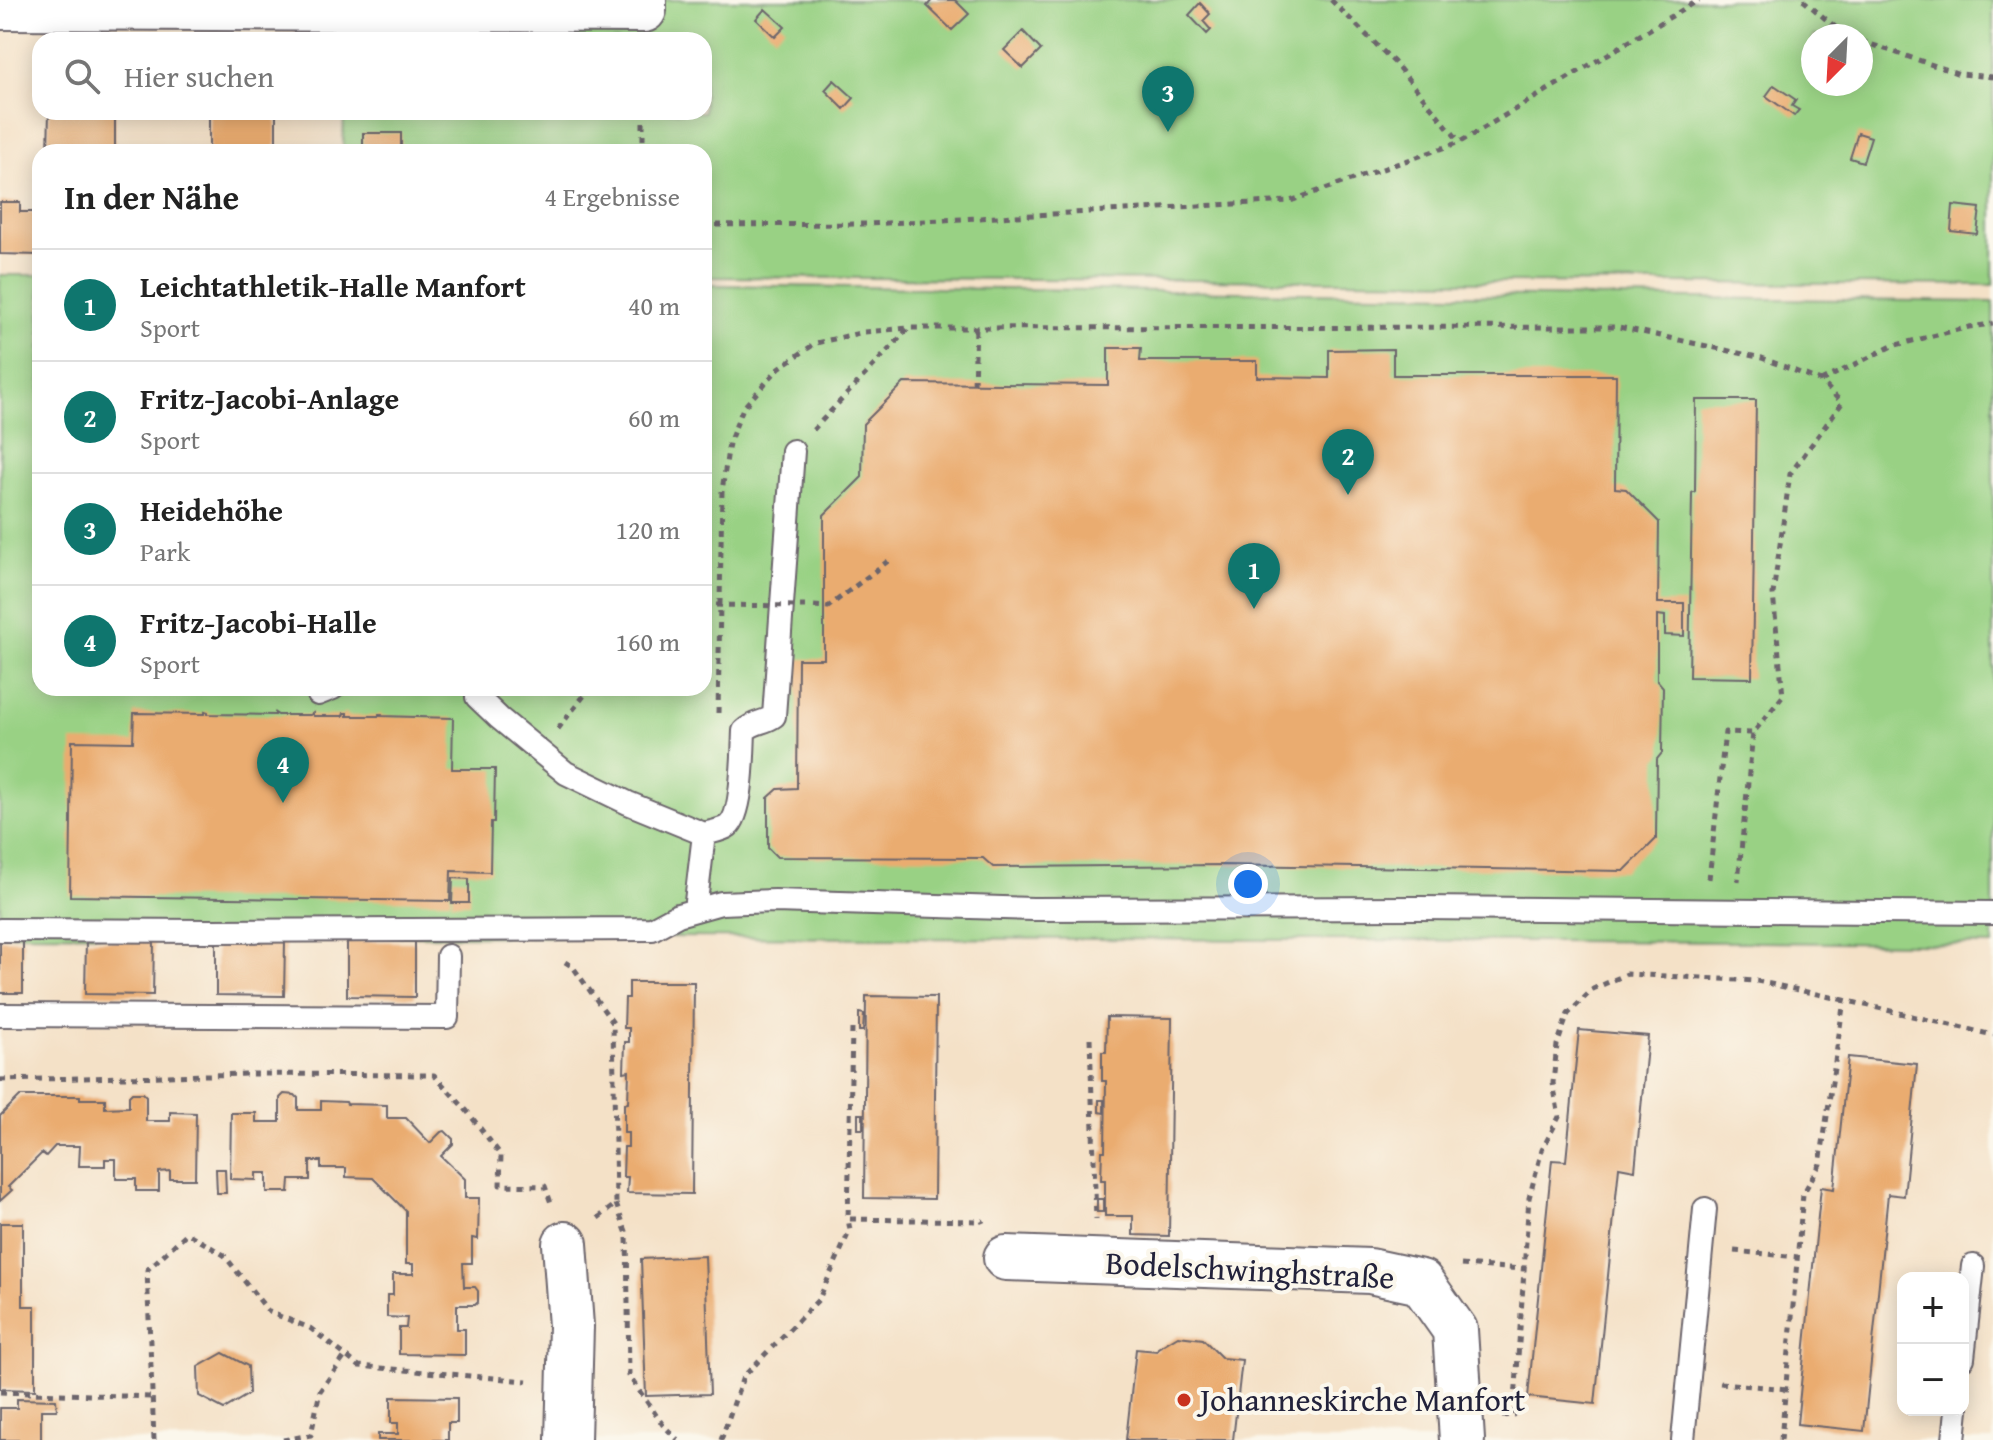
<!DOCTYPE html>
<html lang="de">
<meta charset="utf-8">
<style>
:root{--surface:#fff;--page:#f6f6f6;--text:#222;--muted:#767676;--line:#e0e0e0;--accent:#0f766e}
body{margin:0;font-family:"Gentium Book Plus",serif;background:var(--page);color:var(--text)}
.controls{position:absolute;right:24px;bottom:24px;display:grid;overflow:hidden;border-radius:16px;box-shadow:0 4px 20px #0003}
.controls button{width:72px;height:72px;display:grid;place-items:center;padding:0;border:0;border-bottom:2px solid var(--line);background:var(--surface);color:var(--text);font:40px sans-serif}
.compass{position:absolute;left:1801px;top:24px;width:72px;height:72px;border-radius:50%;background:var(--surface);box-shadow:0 4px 20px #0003;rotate:204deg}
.you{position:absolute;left:1248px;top:884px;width:28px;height:28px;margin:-20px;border:6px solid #fff;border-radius:50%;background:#1a73e8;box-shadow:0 0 0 12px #1a73e833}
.badge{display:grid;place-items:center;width:52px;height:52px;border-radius:50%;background:var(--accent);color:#fff;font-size:26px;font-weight:700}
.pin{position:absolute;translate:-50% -66px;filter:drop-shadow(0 2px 4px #0008)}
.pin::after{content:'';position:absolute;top:42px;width:28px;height:24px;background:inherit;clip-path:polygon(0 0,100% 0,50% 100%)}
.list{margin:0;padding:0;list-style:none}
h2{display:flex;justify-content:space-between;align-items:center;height:104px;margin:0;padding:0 32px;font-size:34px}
h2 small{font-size:26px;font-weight:400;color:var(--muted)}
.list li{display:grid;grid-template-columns:52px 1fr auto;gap:24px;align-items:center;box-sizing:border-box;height:112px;padding:0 32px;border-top:2px solid var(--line)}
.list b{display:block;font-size:30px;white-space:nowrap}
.list p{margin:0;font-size:26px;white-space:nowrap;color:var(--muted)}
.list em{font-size:26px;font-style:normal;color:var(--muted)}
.icon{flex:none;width:44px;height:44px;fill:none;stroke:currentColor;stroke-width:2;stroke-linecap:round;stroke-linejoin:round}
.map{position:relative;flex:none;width:1993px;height:1440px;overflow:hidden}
.search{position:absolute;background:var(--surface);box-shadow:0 4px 20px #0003;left:32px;top:32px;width:680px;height:88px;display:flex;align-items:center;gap:20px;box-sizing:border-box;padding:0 28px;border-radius:24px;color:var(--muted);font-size:30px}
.panel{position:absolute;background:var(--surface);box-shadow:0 4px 20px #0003;left:32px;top:144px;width:680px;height:552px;border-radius:24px}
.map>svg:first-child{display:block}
.green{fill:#99d184;stroke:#5e7a60;stroke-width:2;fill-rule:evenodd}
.building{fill:#eaac70}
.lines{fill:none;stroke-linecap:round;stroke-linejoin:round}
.lane-casing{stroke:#6c656c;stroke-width:26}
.street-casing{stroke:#6c656c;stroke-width:48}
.path{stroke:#6c656c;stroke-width:5;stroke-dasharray:6 6;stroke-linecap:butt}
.lane{stroke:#fff;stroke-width:22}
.street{stroke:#fff;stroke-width:44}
.path-bridge{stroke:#6c656c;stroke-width:5;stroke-dasharray:6 6;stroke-linecap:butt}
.poi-dot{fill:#c8321e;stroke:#fbf7ec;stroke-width:3}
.labels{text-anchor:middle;stroke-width:8;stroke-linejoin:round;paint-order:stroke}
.street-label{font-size:32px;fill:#22223b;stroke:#fbf7ec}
.poi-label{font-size:32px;fill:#22223b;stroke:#fbf7ec;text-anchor:start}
</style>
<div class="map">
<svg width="1993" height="1440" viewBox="0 0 1993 1440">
<rect width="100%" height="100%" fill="#fbf7ec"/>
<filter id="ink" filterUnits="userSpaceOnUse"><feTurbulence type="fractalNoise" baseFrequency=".0125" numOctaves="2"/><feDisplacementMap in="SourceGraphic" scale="16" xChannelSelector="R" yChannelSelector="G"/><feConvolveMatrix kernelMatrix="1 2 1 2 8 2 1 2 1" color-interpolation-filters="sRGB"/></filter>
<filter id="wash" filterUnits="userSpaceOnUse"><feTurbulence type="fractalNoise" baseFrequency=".006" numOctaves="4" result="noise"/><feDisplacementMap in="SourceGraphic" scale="32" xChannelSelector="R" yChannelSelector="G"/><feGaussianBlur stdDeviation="1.8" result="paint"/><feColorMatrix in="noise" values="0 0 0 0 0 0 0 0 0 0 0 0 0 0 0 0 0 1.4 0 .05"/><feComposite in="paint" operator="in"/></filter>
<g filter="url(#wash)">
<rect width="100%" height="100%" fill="#f4e1c7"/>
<path class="green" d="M 659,0 L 1993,0 L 1993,285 L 704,277 L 704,152 L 343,152 L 344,112 L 704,112 L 704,40 L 344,40 L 344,27 ZM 1813,36 L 1861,36 L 1861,84 L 1813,84 Z
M 0,275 L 40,275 L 40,688 L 704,688 L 704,285 L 1993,302 L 1993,945 L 1757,942 L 0,934 Z"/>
<g id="blocks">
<path class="building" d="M 932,0 L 955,0 L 969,14 L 952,30 L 927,6 Z
M 1200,3 L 1210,14 L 1203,21 L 1211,30 L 1207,34 L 1189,15 Z
M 765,9 L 785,27 L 775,37 L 756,19 Z
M 1023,31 L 1041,50 L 1023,68 L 1004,50 Z
M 834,80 L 854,98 L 844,109 L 825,90 Z
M 1774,85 L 1796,100 L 1792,106 L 1799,110 L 1794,116 L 1766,96 Z
M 49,112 L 115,112 L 115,152 L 48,151 Z
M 209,112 L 276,112 L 276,152 L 209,152 Z
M 363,133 L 401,133 L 401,151 L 363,152 Z
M 1858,133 L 1871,137 L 1863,162 L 1850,158 Z
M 0,202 L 20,202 L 20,212 L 38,212 L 40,255 L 0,254 Z
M 1953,205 L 1980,208 L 1977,234 L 1951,231 Z
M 1108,348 L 1141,348 L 1140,361 L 1257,361 L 1257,377 L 1329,378 L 1329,350 L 1393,349 L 1393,375 L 1616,375 L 1615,488 L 1626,489 L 1659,522 L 1658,603 L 1684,603 L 1684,636 L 1665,635 L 1665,616 L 1657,615 L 1657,680 L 1663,687 L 1662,753 L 1657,759 L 1656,839 L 1624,871 L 1222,865 L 993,867 L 983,858 L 777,857 L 768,848 L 768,798 L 778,789 L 797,788 L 798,659 L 824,659 L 824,515 L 862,477 L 863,424 L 904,383 L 1108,385 Z
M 1696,400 L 1756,400 L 1752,678 L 1689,677 L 1692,493 L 1695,491 Z
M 205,711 L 208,712 L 208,714 L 275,715 L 275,713 L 278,715 L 310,715 L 313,713 L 313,716 L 343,716 L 344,713 L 347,713 L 347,716 L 379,716 L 379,714 L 382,714 L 381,716 L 453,718 L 452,769 L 495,769 L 494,822 L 491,822 L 490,872 L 451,871 L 450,901 L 70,896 L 72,741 L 133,742 L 134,713 L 205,714 Z
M 453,878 L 469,879 L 469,903 L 452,903 Z
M 0,939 L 23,940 L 23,993 L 0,993 Z
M 86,940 L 154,941 L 153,995 L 85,994 Z
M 216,941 L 285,941 L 284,996 L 216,995 Z
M 347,941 L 415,942 L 415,997 L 347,996 Z
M 629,982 L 694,982 L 692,1194 L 627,1193 L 628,1177 L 623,1177 L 624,1147 L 628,1147 L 628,1133 L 624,1133 L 624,1104 L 628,1103 L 629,1071 L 624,1072 L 625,1042 L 629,1042 L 629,1028 L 624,1028 L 625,998 L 629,998 Z
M 866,996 L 936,997 L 934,1199 L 864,1198 Z
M 859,1013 L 864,1014 L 863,1031 L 859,1031 Z
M 1107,1017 L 1172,1018 L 1169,1236 L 1133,1235 L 1133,1216 L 1105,1216 L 1105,1180 L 1101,1180 L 1102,1151 L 1105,1151 L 1106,1081 L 1102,1081 L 1102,1052 L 1106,1052 Z
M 1579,1030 L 1648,1036 L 1635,1170 L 1619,1167 L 1595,1404 L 1528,1397 L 1552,1160 L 1566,1161 Z
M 1848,1057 L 1917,1064 L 1904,1196 L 1888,1194 L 1864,1431 L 1797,1424 L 1821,1187 L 1834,1189 Z
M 132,1093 L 143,1093 L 146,1096 L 146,1121 L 170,1121 L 170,1112 L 196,1113 L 195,1179 L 170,1179 L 170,1171 L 159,1172 L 159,1191 L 136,1191 L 136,1179 L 116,1179 L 116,1159 L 105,1159 L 105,1166 L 79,1166 L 80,1146 L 55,1146 L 46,1156 L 42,1153 L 8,1187 L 12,1190 L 0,1201 L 0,1116 L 20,1096 L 80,1096 L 80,1099 L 105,1099 L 105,1108 L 129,1107 L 129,1096 Z
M 284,1094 L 295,1095 L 298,1098 L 298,1110 L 321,1110 L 321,1101 L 346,1102 L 347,1104 L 387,1105 L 387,1118 L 406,1118 L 430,1143 L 441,1132 L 445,1131 L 453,1139 L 453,1144 L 441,1156 L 465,1179 L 465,1198 L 479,1198 L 478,1239 L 472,1238 L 472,1263 L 463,1263 L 464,1287 L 475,1287 L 478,1291 L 478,1302 L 475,1305 L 457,1305 L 457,1329 L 465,1329 L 465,1355 L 399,1354 L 399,1328 L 406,1328 L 407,1318 L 387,1317 L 387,1295 L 393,1295 L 393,1274 L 413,1274 L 413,1264 L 406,1264 L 406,1211 L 373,1178 L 346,1177 L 346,1168 L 321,1168 L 321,1161 L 310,1161 L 310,1180 L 290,1180 L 289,1192 L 267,1192 L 267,1173 L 256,1173 L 256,1180 L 230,1179 L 231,1113 L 256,1113 L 256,1122 L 280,1122 L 280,1098 Z
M 1099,1100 L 1104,1100 L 1104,1113 L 1099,1112 Z
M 858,1114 L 863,1114 L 863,1129 L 858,1129 Z
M 216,1169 L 225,1169 L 226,1193 L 217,1193 Z
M 1097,1199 L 1103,1199 L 1103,1212 L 1097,1212 Z
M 0,1223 L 23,1223 L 23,1306 L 35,1306 L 35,1390 L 0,1389 Z
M 705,1256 L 710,1394 L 646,1396 L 641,1259 Z
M 1178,1336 L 1203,1339 L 1222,1358 L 1242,1360 L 1233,1440 L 1126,1440 L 1136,1349 L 1157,1351 L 1158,1348 Z
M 223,1353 L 248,1366 L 249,1394 L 224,1409 L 199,1396 L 198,1367 Z
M 391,1397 L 457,1398 L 457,1423 L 448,1423 L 448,1440 L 378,1440 L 378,1434 L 398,1434 L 398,1423 L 391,1423 Z
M 17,1399 L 56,1400 L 57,1410 L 41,1410 L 41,1440 L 0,1440 L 0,1408 L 17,1408 Z"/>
</g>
</g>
<g filter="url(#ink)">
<use href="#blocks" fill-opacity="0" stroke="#6c656c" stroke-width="2"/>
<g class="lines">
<g class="lane-casing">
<path id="lane" d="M 477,688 L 477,697 L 499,718 L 566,773 L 628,803 L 704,834 L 695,910
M 318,694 L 333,688
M 704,834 C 711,832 723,830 728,826 C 743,814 743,751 744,731 C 756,720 763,724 774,716 L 793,451
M 0,930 L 211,931 L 652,929 L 678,915 L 721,903 L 775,901 L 1033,909 L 1419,908 L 1993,913
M 0,1015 L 447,1017 L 448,956
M 1963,1358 L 1973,1266
M 1683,1440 L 1705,1209
M 1954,1440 L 1957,1410"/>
</g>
<g class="street-casing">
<path id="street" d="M 0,7 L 644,10 L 644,0
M 565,1244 L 571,1326 L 568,1440
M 1006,1258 L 1370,1271 L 1421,1282 L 1455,1330 L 1462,1440"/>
</g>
<path class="path" d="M 1331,0 L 1394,62 L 1460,142
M 1803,0 L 1846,36
M 1861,41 L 1960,74 L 1993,77
M 643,152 L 643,112
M 704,225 L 869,224 L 1290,201 L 1460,142 L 1699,0
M 1821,381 L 1892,346 L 1969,327 L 1993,324
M 974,384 L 976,328
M 813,430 L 909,328
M 814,606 L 828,607 L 888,561
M 718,713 L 722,491 L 729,443 L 743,408 L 779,368 L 816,343 L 864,332 L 909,328 L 1619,327 L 1762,358 L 1821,381 L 1842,403 L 1790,474 L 1773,594 L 1783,696 L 1753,733 L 1738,881
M 558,729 L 590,688
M 1709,879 L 1725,732 L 1753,733
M 565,962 L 573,967 L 613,1023 L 616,1204 L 598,1218
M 852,1029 L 848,1219 L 982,1221 L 983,1223
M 1090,1038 L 1096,1220
M 0,1080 L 249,1074 L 434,1075 L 467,1111 L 501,1155 L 500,1185 L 545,1186 L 552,1206
M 616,1204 L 627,1234 L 629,1376 L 663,1425 L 678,1440
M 1734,1251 L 1798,1257
M 1461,1265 L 1524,1269
M 1720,1383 L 1787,1389
M 0,1392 L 153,1397
M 1502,1416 L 1514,1415 L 1529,1198 L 1542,1150 L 1559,1117 L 1553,1083 L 1557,1045 L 1568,1014 L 1593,989 L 1627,974 L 1757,981 L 1844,1000
M 154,1440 L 147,1270 L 187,1233 L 224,1255 L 269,1312 L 310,1328 L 359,1366 L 527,1381
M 283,1440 L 311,1435 L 320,1391 L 346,1355
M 721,1440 L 743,1377 L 819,1299 L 850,1230 L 848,1219
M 1781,1440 L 1803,1194 L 1820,1164 L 1844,1000 L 1993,1035"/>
<use href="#lane" class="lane"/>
<use href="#street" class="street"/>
<path class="path-bridge" d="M 704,605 L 805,606"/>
</g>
</g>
<circle class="poi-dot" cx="1184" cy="1400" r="8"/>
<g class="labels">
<g class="street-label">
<text transform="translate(1250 1270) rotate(3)" y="11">Bodelschwinghstraße</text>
</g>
<g class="poi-label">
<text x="1200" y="1411">Johanneskirche Manfort</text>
</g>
</g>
</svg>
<div class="controls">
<button>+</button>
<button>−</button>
</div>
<svg class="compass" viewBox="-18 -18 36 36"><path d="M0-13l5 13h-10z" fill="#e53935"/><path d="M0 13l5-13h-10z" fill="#767676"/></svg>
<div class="you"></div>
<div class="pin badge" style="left:1254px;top:609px">1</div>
<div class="pin badge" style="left:1348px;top:495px">2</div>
<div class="pin badge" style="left:1168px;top:132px">3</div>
<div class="pin badge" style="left:283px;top:803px">4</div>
<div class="search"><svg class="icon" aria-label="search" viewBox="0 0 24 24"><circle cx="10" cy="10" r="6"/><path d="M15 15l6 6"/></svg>Hier suchen</div>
<section class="panel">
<h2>In der Nähe<small>4 Ergebnisse</small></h2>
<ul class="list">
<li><span class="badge">1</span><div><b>Leichtathletik-Halle Manfort</b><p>Sport</p></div><em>40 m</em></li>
<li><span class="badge">2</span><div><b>Fritz-Jacobi-Anlage</b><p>Sport</p></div><em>60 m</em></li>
<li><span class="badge">3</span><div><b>Heidehöhe</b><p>Park</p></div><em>120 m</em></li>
<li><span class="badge">4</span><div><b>Fritz-Jacobi-Halle</b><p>Sport</p></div><em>160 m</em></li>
</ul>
</section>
</div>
